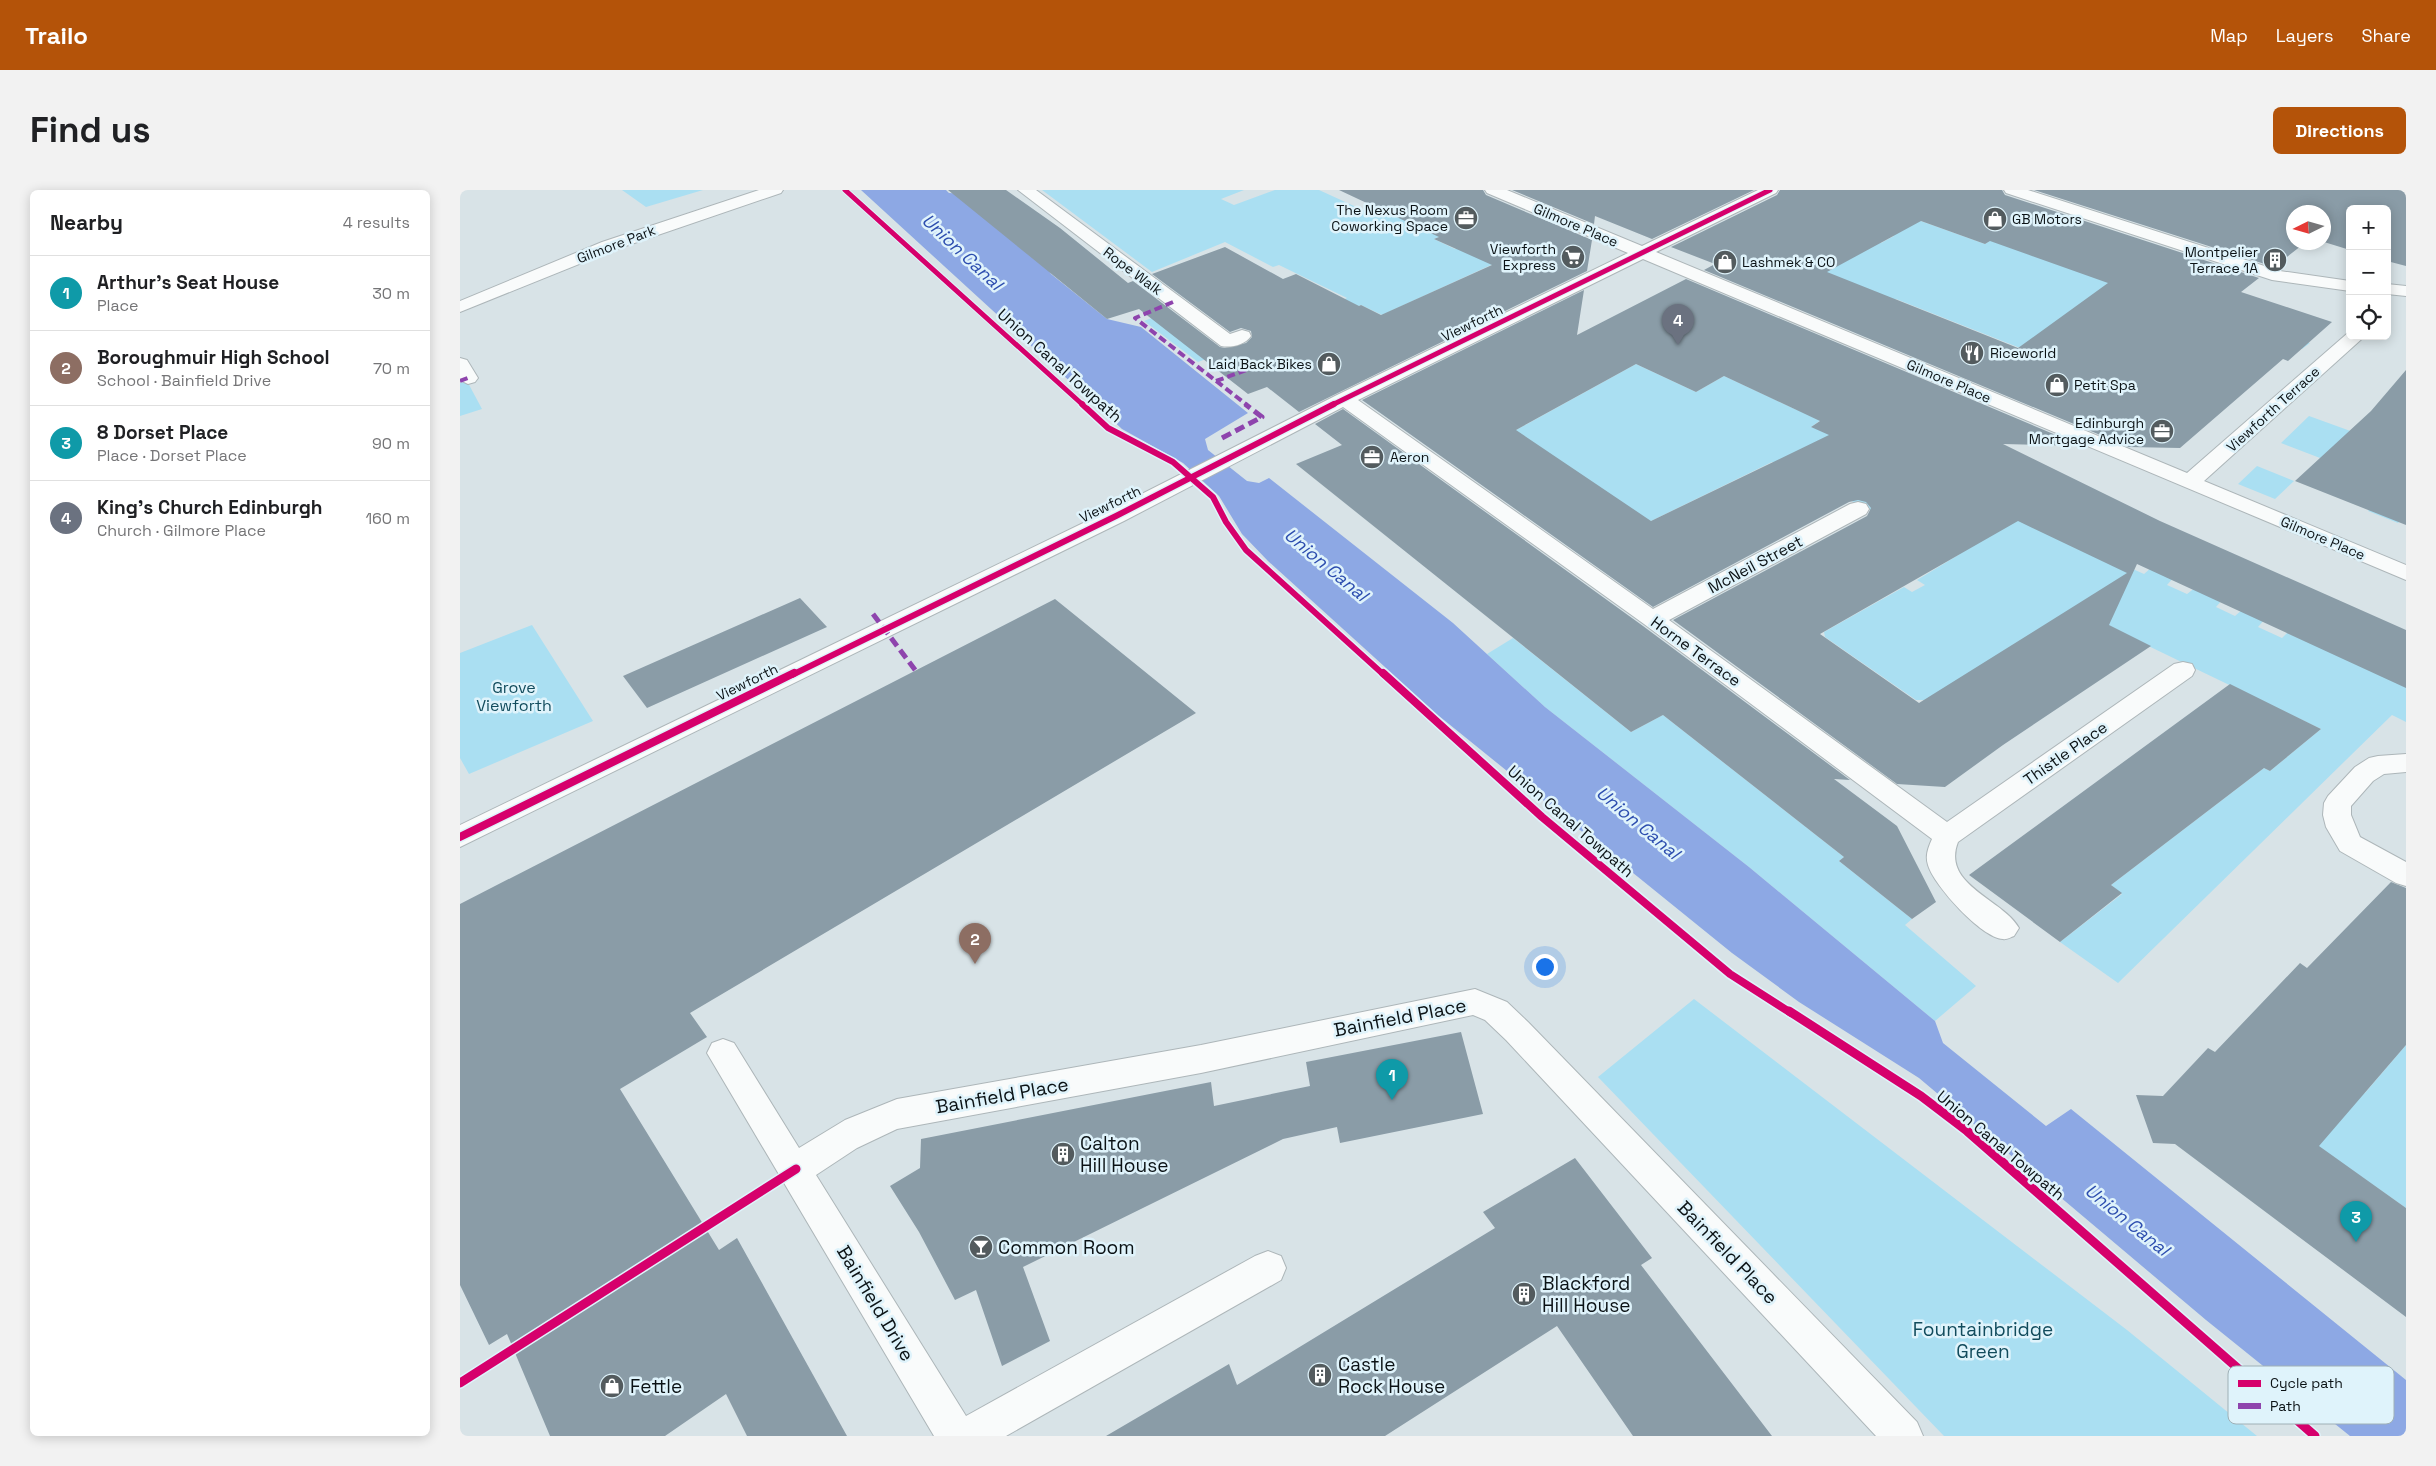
<!DOCTYPE html>
<meta charset="utf-8">
<style>
:root{--surface:#fff;--page:#f2f2f2;--text:#202124;--muted:#757577;--line:#e0e0e0;--accent:#b45309}
body{margin:0;font-family:"Space Grotesk",sans-serif;background:var(--page);color:var(--text)}
.controls{position:absolute;right:15px;top:15px;display:grid;overflow:hidden;border-radius:8px;box-shadow:0 2px 12px #0003}
.controls button{width:45px;height:45px;display:grid;place-items:center;padding:0;border:0;border-bottom:1px solid var(--line);background:var(--surface);color:var(--text);font:25px sans-serif}
.compass{position:absolute;left:1826px;top:15px;width:45px;height:45px;border-radius:50%;background:var(--surface);box-shadow:0 2px 12px #0003;rotate:265deg}
.you{position:absolute;left:1084px;top:776px;width:18px;height:18px;margin:-12px;border:4px solid #fff;border-radius:50%;background:#1a73e8;box-shadow:0 0 0 8px #1a73e833}
.badge{display:grid;place-items:center;width:32px;height:32px;border-radius:50%;background:var(--accent);color:#fff;font-size:16px;font-weight:700}
.pin{position:absolute;translate:-50% -41px;filter:drop-shadow(0 1px 2px #0008)}
.pin::after{content:'';position:absolute;top:26px;width:18px;height:15px;background:inherit;clip-path:polygon(0 0,100% 0,50% 100%)}
.list{margin:0;padding:0;list-style:none}
h2{display:flex;justify-content:space-between;align-items:center;height:65px;margin:0;padding:0 20px;font-size:21px}
h2 small{font-size:16px;font-weight:400;color:var(--muted)}
.list li{display:grid;grid-template-columns:32px 1fr auto;gap:15px;align-items:center;box-sizing:border-box;height:75px;padding:0 20px;border-top:1px solid var(--line)}
.list b{display:block;font-size:19px;white-space:nowrap}
.list p{margin:0;font-size:16px;white-space:nowrap;color:var(--muted)}
.list em{font-size:16px;font-style:normal;color:var(--muted)}
.icon{flex:none;width:28px;height:28px;fill:none;stroke:currentColor;stroke-width:2;stroke-linecap:round;stroke-linejoin:round}
.map{position:relative;flex:none;width:1946px;height:1246px;overflow:hidden;border-radius:8px}
header{display:flex;align-items:center;gap:30px;box-sizing:border-box;height:70px;padding:0 25px;background:var(--accent);color:#fff}
header strong{font-size:24px}
nav{display:flex;gap:28px;margin-inline-start:auto;font-size:18px}
.intro{display:flex;align-items:center;justify-content:space-between;box-sizing:border-box;height:120px;padding:0 30px}
h1{margin:0;font-size:35px}
.button{padding:12px 22px;border-radius:8px;background:var(--accent);color:#fff;font-size:18px;font-weight:700}
main{display:flex;gap:30px;padding:0 30px}
aside{flex:1;background:var(--surface);border-radius:8px;box-shadow:0 2px 12px #0003}
.map>svg:first-child{display:block}
.green{fill:#aadff2}
.water{fill:#8da8e4}
.building{fill:#8a9ca7;fill-rule:evenodd}
.lines{fill:none;stroke-linecap:round;stroke-linejoin:round}
.minor-casing{stroke:#adb6b9;stroke-width:2}
.minor{fill:#f9fbfb;fill-rule:evenodd}
.quiet-far1{stroke:#8e44ad;stroke-width:4;stroke-dasharray:8 4;stroke-linecap:butt}
.quiet{stroke:#8e44ad;stroke-width:5;stroke-dasharray:10 5;stroke-linecap:butt}
.cycleway-far3-casing{stroke:#dff3fb;stroke-width:7}
.cycleway-far2-casing{stroke:#dff3fb;stroke-width:9}
.cycleway-far1-casing{stroke:#dff3fb;stroke-width:11}
.cycleway-casing{stroke:#dff3fb;stroke-width:12}
.cycleway-far3{stroke:#d6006c;stroke-width:5}
.cycleway-far2{stroke:#d6006c;stroke-width:6}
.cycleway-far1{stroke:#d6006c;stroke-width:8}
.cycleway{stroke:#d6006c;stroke-width:9}
.labels{text-anchor:middle;stroke-width:5;stroke-linejoin:round;paint-order:stroke}
.far-poi-label{font-size:14px;fill:#0b1215;stroke:#dff3fb;text-anchor:end}
.far-street-label{font-size:14px;fill:#0b1215;stroke:#dff3fb}
.street-label{font-size:16px;fill:#0b1215;stroke:#dff3fb}
.park-label{font-size:16px;fill:#124c5d;stroke:#dff3fb}
.water-label{font-size:18px;font-style:italic;fill:#2d4eaf;stroke:#dff3fb}
.near-street-label{font-size:19px;fill:#0b1215;stroke:#dff3fb}
.near-poi-label{font-size:19px;fill:#0b1215;stroke:#dff3fb;text-anchor:start}
.near-park-label{font-size:19px;fill:#124c5d;stroke:#dff3fb}
.key{fill:#dff3fb;stroke:#9fb0b6;stroke-width:1}
.key-label{font-size:14px;fill:#0b1215}
</style>
<header>
<strong>Trailo</strong>
<nav><a>Map</a><a>Layers</a><a>Share</a></nav>
</header>
<div class="intro"><h1>Find us</h1><a class="button">Directions</a></div>
<main>
<aside>
<h2>Nearby<small>4 results</small></h2>
<ul class="list">
<li><span class="badge" style="background:#0f9aa8">1</span><div><b>Arthur's Seat House</b><p>Place</p></div><em>30 m</em></li>
<li><span class="badge" style="background:#8d6e63">2</span><div><b>Boroughmuir High School</b><p>School · Bainfield Drive</p></div><em>70 m</em></li>
<li><span class="badge" style="background:#0f9aa8">3</span><div><b>8 Dorset Place</b><p>Place · Dorset Place</p></div><em>90 m</em></li>
<li><span class="badge" style="background:#6b7280">4</span><div><b>King's Church Edinburgh</b><p>Church · Gilmore Place</p></div><em>160 m</em></li>
</ul>
</aside>
<div class="map">
<svg width="1946" height="1246" viewBox="0 0 1946 1246">
<rect width="100%" height="100%" fill="#d8e3e7"/>
<path class="green" d="M 162,0 L 243,0 L 186,17 Z
M 582,0 L 784,0 L 761,9 L 774,15 L 815,0 L 859,0 L 905,21 L 916,17 L 993,41 L 974,49 L 995,59 L 1014,50 L 1055,64 L 922,125 L 901,115 L 880,125 L 775,159 L 887,108 L 819,75 L 813,77 L 765,52 L 692,82 Z
M 1391,6 L 1525,54 L 1563,31 L 1814,141 L 1850,153 L 1842,159 L 1820,151 L 1694,211 L 1436,109 L 1433,111 L 1316,65 L 1399,44 L 1421,53 L 1434,46 Z
M 707,122 L 762,163 L 738,172 L 684,131 Z
M 1176,174 L 1236,202 L 1264,186 L 1337,220 L 1365,227 L 1351,237 L 1445,264 L 1617,359 L 1621,356 L 1684,384 L 1692,377 L 1714,387 L 1707,395 L 1727,404 L 1736,397 L 1763,409 L 1756,417 L 1775,426 L 1783,419 L 1805,429 L 1798,437 L 1822,448 L 1827,443 L 1946,494 L 1946,532 L 1932,525 L 1658,793 L 1600,752 L 1662,704 L 1651,695 L 1804,578 L 1810,581 L 1861,539 L 1678,451 L 1464,510 L 1456,510 L 1365,447 L 1364,442 L 1444,397 L 1452,402 L 1465,395 L 1457,390 L 1500,364 L 1312,272 L 1191,331 L 1009,266 Z
M 7,191 L 22,219 L 0,226 L 0,193 Z
M 1849,226 L 1896,243 L 1898,239 L 1946,257 L 1946,325 L 1938,333 L 1908,321 L 1931,297 L 1912,289 L 1921,279 L 1892,267 L 1881,276 L 1821,253 Z
M 1797,276 L 1834,291 L 1815,309 L 1778,294 Z
M 72,435 L 133,531 L 9,584 L 0,568 L 0,463 Z
M 1053,448 L 1171,542 L 1203,525 L 1384,667 L 1379,671 L 1452,729 L 1445,735 L 1516,796 L 1475,831 L 1289,677 L 1085,517 L 1027,464 Z
M 1234,809 L 1667,1140 L 1797,1246 L 1484,1246 L 1138,887 Z
M 1946,855 L 1946,1018 L 1869,964 L 1854,981 L 1822,909 L 1905,903 Z"/>
<path class="water" d="M 401,0 L 486,0 L 489,3 L 537,6 L 591,84 L 647,129 L 681,137 L 788,223 L 745,249 L 748,260 L 787,291 L 799,293 L 809,288 L 993,433 L 1085,517 L 1289,677 L 1475,831 L 1483,853 L 1586,936 L 1611,919 L 1946,1190 L 1946,1246 L 1890,1246 L 1746,1130 L 1459,888 L 1339,812 L 1272,763 L 979,526 L 808,371 L 782,344 L 759,306 L 723,273 L 662,239 Z"/>
<path class="building" d="M 488,0 L 546,0 L 600,38 L 668,93 L 673,91 L 760,157 L 765,158 L 786,153 L 792,147 L 791,141 L 781,138 L 770,142 L 692,84 L 765,57 L 823,89 L 836,84 L 899,116 L 901,115 L 921,125 L 1032,75 L 974,49 L 979,47 L 879,0 L 1023,0 L 1026,5 L 1132,50 L 1127,81 L 839,222 L 807,197 L 788,204 L 679,119 L 647,129 Z
M 1052,0 L 1294,0 L 1192,49 L 1135,26 L 1134,34 Z
M 1320,0 L 1542,0 L 1545,5 L 1799,88 L 1781,102 L 1872,132 L 1828,171 L 1823,169 L 1720,258 L 1669,257 L 1244,80 L 1255,74 L 1211,57 L 1317,5 ZM 1461,31 L 1525,54 L 1530,51 L 1648,93 L 1558,158 L 1367,82 Z
M 1574,0 L 1946,0 L 1946,76 L 1927,71 L 1927,19 L 1890,19 L 1890,60 L 1864,52 L 1864,22 L 1834,22 L 1834,52 L 1846,52 L 1814,77 Z
M 1226,89 L 1622,256 L 1543,254 L 1700,331 L 1946,440 L 1946,498 L 1677,374 L 1649,435 L 1691,456 L 1543,555 L 1485,597 L 1437,594 L 1213,430 L 1407,326 L 1411,318 L 1406,312 L 1398,310 L 1389,312 L 1193,417 L 902,210 L 1124,100 L 1117,145 ZM 1176,174 L 1236,202 L 1264,186 L 1360,231 L 1351,237 L 1369,245 L 1191,331 L 1056,240 ZM 1558,331 L 1667,383 L 1459,513 L 1360,444 Z
M 1946,180 L 1946,335 L 1835,291 L 1911,221 Z
M 883,219 L 1183,436 L 1390,590 L 1374,589 L 1437,636 L 1476,712 L 1452,729 L 1379,671 L 1384,667 L 1203,525 L 1171,542 L 836,274 L 882,255 L 855,234 Z
M 340,408 L 367,437 L 187,518 L 163,486 Z
M 595,409 L 736,523 L 230,823 L 247,847 L 160,899 L 259,1060 L 277,1048 L 387,1246 L 287,1246 L 266,1204 L 205,1246 L 90,1246 L 47,1144 L 29,1155 L 0,1095 L 0,714 Z
M 1770,494 L 1861,539 L 1810,581 L 1804,578 L 1651,695 L 1662,703 L 1600,752 L 1509,685 Z
M 1931,692 L 1946,698 L 1946,855 L 1859,956 L 1946,1018 L 1946,1127 L 1715,954 L 1693,953 L 1676,905 L 1703,906 L 1748,858 L 1755,862 L 1840,773 L 1847,778 Z
M 1001,842 L 1023,924 L 880,953 L 877,937 L 823,949 L 563,1077 L 590,1151 L 542,1176 L 516,1100 L 495,1110 L 459,1042 L 430,996 L 460,978 L 461,949 L 751,892 L 754,916 L 850,896 L 846,872 Z
M 1115,968 L 1192,1068 L 1181,1075 L 1312,1246 L 1173,1246 L 1097,1136 L 925,1246 L 646,1246 L 769,1174 L 777,1195 L 1035,1038 L 1023,1022 Z"/>
<g class="lines">
<g class="minor-casing">
<path id="minor" d="M 299,0 L 323,0 L 321,3 L 154,60 L 0,122 L 0,111 L 142,52 Z
M 558,0 L 576,0 L 770,144 L 782,140 L 789,142 L 791,146 C 785,155 771,158 761,156 Z
M 1025,0 L 1047,0 L 1182,56 L 1298,0 L 1318,0 L 1316,3 L 1196,62 L 1727,283 L 1889,142 L 1890,146 L 1905,146 L 1744,291 L 1946,375 L 1946,390 L 1183,69 L 898,210 L 1193,419 L 1390,314 L 1398,312 L 1406,314 L 1409,319 L 1406,324 L 1209,430 L 1487,632 L 1714,474 L 1723,472 L 1732,474 L 1735,480 L 1732,486 L 1498,652 C 1481,695 1543,709 1559,738 L 1554,746 C 1551,747 1547,750 1543,749 C 1522,748 1474,696 1468,675 C 1465,666 1468,658 1472,649 L 1184,434 L 883,217 L 664,331 L 0,657 L 0,635 L 648,321 L 877,205 L 1168,63 L 1027,3 Z
M 1544,0 L 1568,0 L 1820,81 L 1890,91 L 1890,101 L 1812,90 L 1546,3 Z
M 1927,94 L 1946,96 L 1946,106 L 1927,104 Z
M 0,168 L 7,170 L 18,188 L 15,192 L 8,194 L 0,190 Z
M 1946,564 L 1946,582 L 1924,584 L 1913,591 L 1891,616 L 1891,625 L 1900,647 L 1946,672 L 1946,696 L 1936,693 L 1880,661 L 1866,637 L 1863,625 L 1864,613 L 1868,606 L 1895,577 L 1909,568 L 1918,566 Z
M 1015,799 L 1047,812 L 1068,832 L 1457,1232 L 1463,1246 L 1416,1246 L 1046,850 L 1025,830 L 1013,825 L 741,883 L 437,939 L 397,958 L 356,985 L 506,1226 L 795,1066 L 808,1061 L 821,1066 L 826,1078 L 821,1090 L 546,1246 L 474,1246 L 247,863 L 252,853 L 263,849 L 274,853 L 339,958 L 385,930 L 437,909 L 741,855 Z"/>
</g>
<use href="#minor" class="minor"/>
<path class="quiet-far1" d="M 713,112 L 675,128 L 787,215
M 0,191 L 8,188
M 756,191 L 792,178"/>
<path class="quiet" d="M 762,248 L 802,227 L 785,214
M 413,424 L 456,481"/>
<g class="cycleway-far3-casing">
<path id="cycleway-far3" d="M 385,0 L 623,215
M 872,215 L 1310,0"/>
</g>
<g class="cycleway-far2-casing">
<path id="cycleway-far2" d="M 622,214 L 648,238 L 713,272 L 753,307 L 766,332 L 786,360 L 924,485
M 332,485 L 656,326 L 874,214"/>
</g>
<g class="cycleway-far1-casing">
<path id="cycleway-far1" d="M 923,483 L 1082,627 L 1270,784 L 1331,823
M 0,647 L 334,483"/>
</g>
<g class="cycleway-casing">
<path id="cycleway" d="M 1329,821 L 1461,906 L 1507,941 L 1855,1246
M 0,1193 L 336,979"/>
</g>
<use href="#cycleway-far3" class="cycleway-far3"/>
<use href="#cycleway-far2" class="cycleway-far2"/>
<use href="#cycleway-far1" class="cycleway-far1"/>
<use href="#cycleway" class="cycleway"/>
</g>
<defs>
<g id="office-disc" transform="scale(1.25)"><circle r="9.5" fill="#535b5e" stroke="#dff3fb"/><path d="M-6-3h4V-5.5h4V-3h4V5H-6ZM-1-4.5V-3h2v-1.5ZM-6 0V1H6V0Z" fill="#fff"/></g>
<g id="shop-disc" transform="scale(1.25)"><circle r="9.5" fill="#535b5e" stroke="#dff3fb"/><path d="M-5-2.5h2.3a2.7 3.5 0 0 1 5.4 0H5L5.5 6h-11ZM-1.5-2.5h3a1.5 2.3 0 0 0-3 0Z" fill="#fff"/></g>
<g id="supermarket-disc" transform="scale(1.25)"><circle r="9.5" fill="#535b5e" stroke="#dff3fb"/><path d="M-6-5.5h2.5l.6 2H6L4.5 2H-2.5L-4.4-4H-6ZM-1.5 3.2a1.3 1.3 0 1 0 .1 0ZM3 3.2a1.3 1.3 0 1 0 .1 0Z" fill="#fff"/></g>
<g id="building-disc" transform="scale(1.25)"><circle r="9.5" fill="#535b5e" stroke="#dff3fb"/><path d="M-4-6H4V6H1V3H-1V6H-4ZM-2.5-4.3h1.7v1.8h-1.7ZM.8-4.3h1.7v1.8H.8ZM-2.5-1h1.7V.8h-1.7ZM.8-1h1.7V.8H.8Z" fill="#fff"/></g>
<g id="restaurant-disc" transform="scale(1.25)"><circle r="9.5" fill="#535b5e" stroke="#dff3fb"/><path d="M-5-6h1v4h1v-4h1v4h1v-4h1v5L-1.5 .5V6h-2V.5L-5-1ZM5-6V6H3V1.5H1.5Q1.5-4 5-6Z" fill="#fff"/></g>
<g id="bar-disc" transform="scale(1.25)"><circle r="9.5" fill="#535b5e" stroke="#dff3fb"/><path d="M-6-5H6L.8 .8V4.5H3.5V6h-7V4.5H-.8V.8Z" fill="#fff"/></g>
</defs>
<g fill-rule="evenodd">
<use href="#office-disc" x="1006" y="28"/>
<use href="#shop-disc" x="1535" y="29"/>
<use href="#supermarket-disc" x="1113" y="67"/>
<use href="#building-disc" x="1815" y="70"/>
<use href="#shop-disc" x="1265" y="72"/>
<use href="#restaurant-disc" x="1512" y="163"/>
<use href="#shop-disc" x="869" y="174"/>
<use href="#shop-disc" x="1597" y="195"/>
<use href="#office-disc" x="1702" y="241"/>
<use href="#office-disc" x="912" y="267"/>
<use href="#building-disc" x="603" y="964"/>
<use href="#bar-disc" x="521" y="1057"/>
<use href="#building-disc" x="1064" y="1104"/>
<use href="#building-disc" x="860" y="1185"/>
<use href="#shop-disc" x="152" y="1196"/>
</g>
<g class="labels">
<g class="far-poi-label">
<text x="988" y="25">The Nexus Room<tspan x="988" dy="16">Coworking Space</tspan></text>
<text x="1552" y="34" text-anchor="start">GB Motors</text>
<text x="1096" y="64">Viewforth<tspan x="1096" dy="16">Express</tspan></text>
<text x="1798" y="67">Montpelier<tspan x="1798" dy="16">Terrace 1A</tspan></text>
<text x="1282" y="77" text-anchor="start">Lashmek &amp; CO</text>
<text x="1530" y="168" text-anchor="start">Riceworld</text>
<text x="852" y="179">Laid Back Bikes</text>
<text x="1614" y="200" text-anchor="start">Petit Spa</text>
<text x="1684" y="238">Edinburgh<tspan x="1684" dy="16">Mortgage Advice</tspan></text>
<text x="930" y="272" text-anchor="start">Aeron</text>
</g>
<g class="far-street-label">
<text transform="translate(1116 35) rotate(23)" y="5">Gilmore Place</text>
<text transform="translate(156 54) rotate(-21)" y="5">Gilmore Park</text>
<text transform="translate(673 81) rotate(37)" y="5">Rope Walk</text>
<text transform="translate(1012 133) rotate(-26)" y="5">Viewforth</text>
<text transform="translate(1489 191) rotate(23)" y="5">Gilmore Place</text>
<text transform="translate(1813 219) rotate(-42)" y="5">Viewforth Terrace</text>
<text transform="translate(650 314) rotate(-26)" y="5">Viewforth</text>
<text transform="translate(1863 348) rotate(23)" y="5">Gilmore Place</text>
<text transform="translate(287 492) rotate(-26)" y="5">Viewforth</text>
</g>
<g class="street-label">
<text transform="translate(600 175) rotate(42)" y="6">Union Canal Towpath</text>
<text transform="translate(1295 374) rotate(-28)" y="6">McNeil Street</text>
<text transform="translate(1236 461) rotate(36)" y="6">Horne Terrace</text>
<text transform="translate(1605 563) rotate(-35)" y="6">Thistle Place</text>
<text transform="translate(1111 631) rotate(41)" y="6">Union Canal Towpath</text>
<text transform="translate(1541 955) rotate(40)" y="6">Union Canal Towpath</text>
</g>
<g class="park-label">
<text x="54" y="503">Grove<tspan x="54" dy="18">Viewforth</tspan></text>
</g>
<g class="water-label">
<text transform="translate(502 62) rotate(43)" y="6">Union Canal</text>
<text transform="translate(866 375) rotate(40)" y="6">Union Canal</text>
<text transform="translate(1178 633) rotate(40)" y="6">Union Canal</text>
<text transform="translate(1667 1030) rotate(39)" y="6">Union Canal</text>
</g>
<g class="near-street-label">
<text transform="translate(940 827) rotate(-11)" y="7">Bainfield Place</text>
<text transform="translate(542 905) rotate(-10)" y="7">Bainfield Place</text>
<text transform="translate(1268 1062) rotate(46)" y="7">Bainfield Place</text>
<text transform="translate(416 1113) rotate(59)" y="7">Bainfield Drive</text>
</g>
<g class="near-poi-label">
<text x="620" y="960">Calton<tspan x="620" dy="22">Hill House</tspan></text>
<text x="538" y="1064">Common Room</text>
<text x="1082" y="1100">Blackford<tspan x="1082" dy="22">Hill House</tspan></text>
<text x="878" y="1181">Castle<tspan x="878" dy="22">Rock House</tspan></text>
<text x="170" y="1203">Fettle</text>
</g>
<g class="near-park-label">
<text x="1523" y="1146">Fountainbridge<tspan x="1523" dy="22">Green</tspan></text>
</g>
</g>
<rect x="1768" y="1176" width="166" height="58" rx="8" class="key"/>
<rect x="1778" y="1190" width="23" height="7" fill="#d6006c"/>
<rect x="1778" y="1213" width="23" height="6" fill="#8e44ad"/>
<g class="key-label">
<text x="1810" y="1198">Cycle path</text>
<text x="1810" y="1221">Path</text>
</g>
</svg>
<div class="controls">
<button>+</button>
<button>−</button>
<button><svg class="icon" aria-label="locate" viewBox="0 0 24 24"><circle cx="12" cy="12" r="6"/><path d="M12 2v4M12 18v4M2 12h4M18 12h4"/></svg></button>
</div>
<svg class="compass" viewBox="-18 -18 36 36"><path d="M0-13l5 13h-10z" fill="#e53935"/><path d="M0 13l5-13h-10z" fill="#757577"/></svg>
<div class="you"></div>
<div class="pin badge" style="left:932px;top:910px;background:#0f9aa8">1</div>
<div class="pin badge" style="left:515px;top:774px;background:#8d6e63">2</div>
<div class="pin badge" style="left:1896px;top:1052px;background:#0f9aa8">3</div>
<div class="pin badge" style="left:1218px;top:155px;background:#6b7280">4</div>
</div>
</main>
